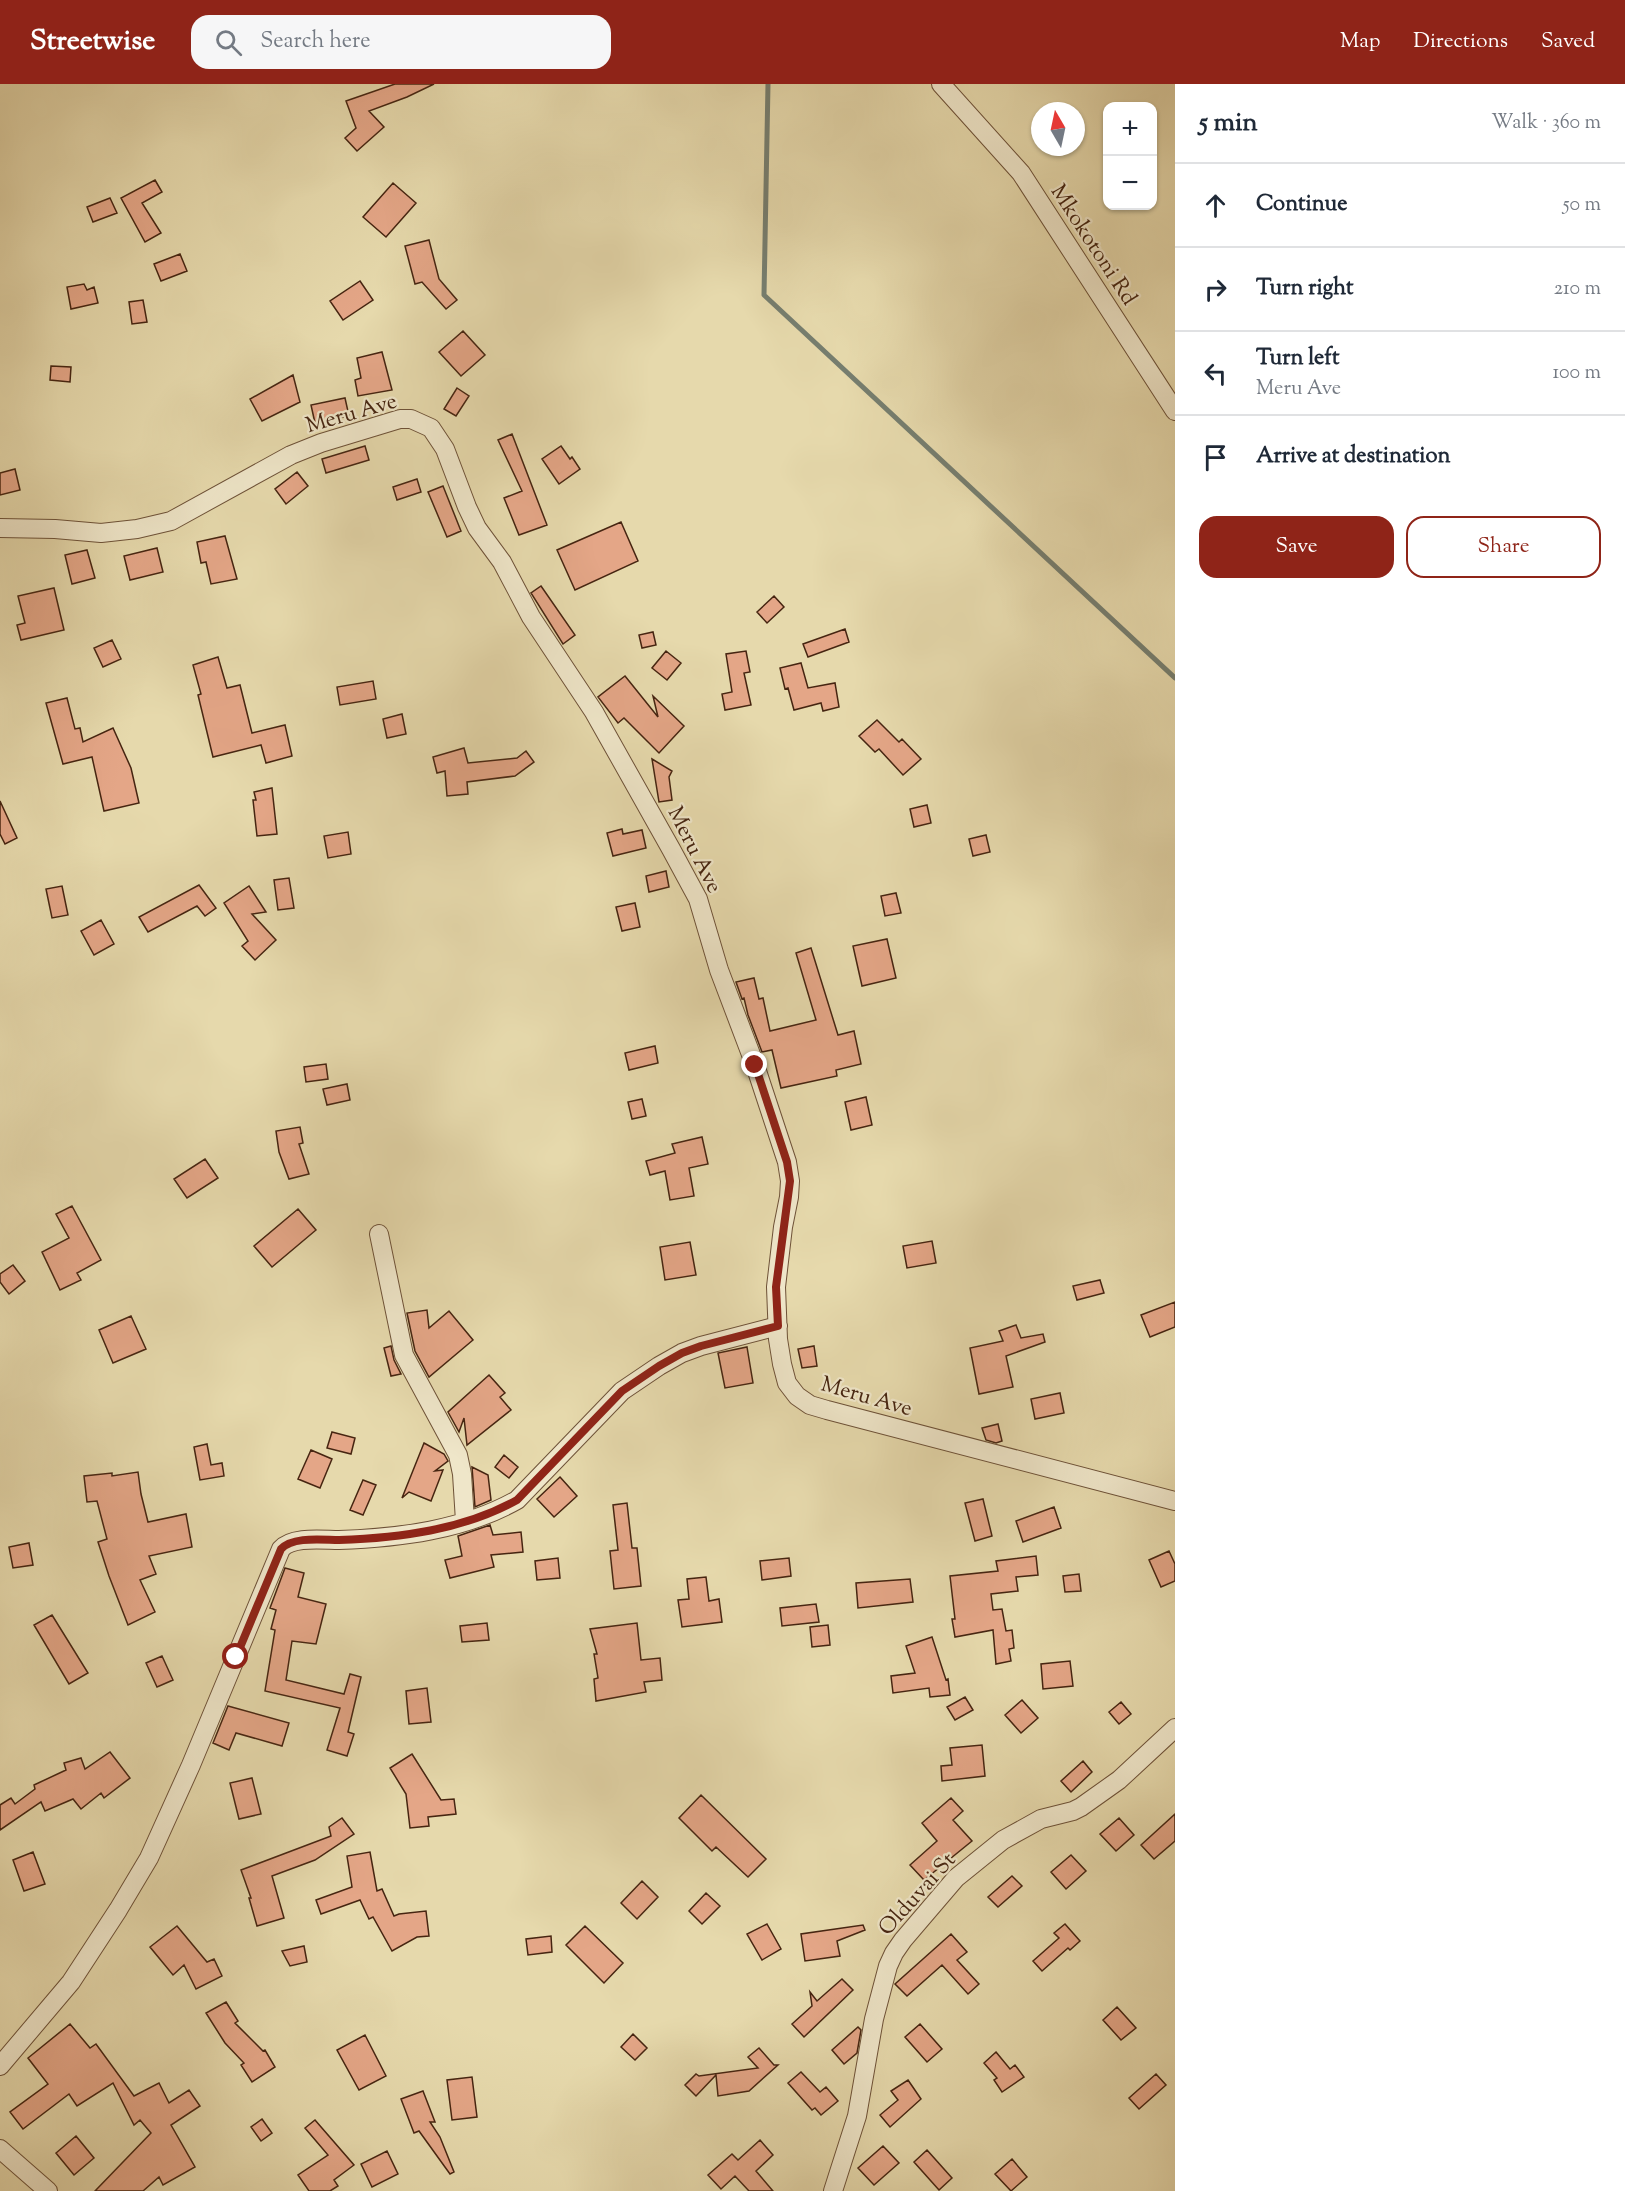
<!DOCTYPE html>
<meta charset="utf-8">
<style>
:root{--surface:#fff;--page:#f6f6f7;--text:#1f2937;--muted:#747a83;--line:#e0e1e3;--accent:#8f2418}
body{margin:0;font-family:"Sorts Mill Goudy",serif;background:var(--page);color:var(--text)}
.controls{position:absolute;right:18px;top:18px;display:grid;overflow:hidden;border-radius:12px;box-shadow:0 2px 4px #0004}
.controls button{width:54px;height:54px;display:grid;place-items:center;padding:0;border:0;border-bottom:2px solid var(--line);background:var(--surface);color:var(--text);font:30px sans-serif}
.compass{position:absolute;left:1031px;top:18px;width:54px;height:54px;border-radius:50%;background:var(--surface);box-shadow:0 2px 4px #0004;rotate:351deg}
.stop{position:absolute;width:18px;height:18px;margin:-14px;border:4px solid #8f2418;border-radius:50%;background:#fff}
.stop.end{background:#8f2418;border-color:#fff;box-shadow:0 2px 6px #0008}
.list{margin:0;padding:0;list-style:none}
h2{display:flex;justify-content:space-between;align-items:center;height:78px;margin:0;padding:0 24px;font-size:26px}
h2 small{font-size:20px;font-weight:400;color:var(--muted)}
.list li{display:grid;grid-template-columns:39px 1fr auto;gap:18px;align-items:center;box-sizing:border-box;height:84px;padding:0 24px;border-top:2px solid var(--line)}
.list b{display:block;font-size:22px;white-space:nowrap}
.list p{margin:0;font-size:20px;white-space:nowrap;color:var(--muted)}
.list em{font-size:20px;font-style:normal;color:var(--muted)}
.actions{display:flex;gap:12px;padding:18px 24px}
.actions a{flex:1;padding:14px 0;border:2px solid var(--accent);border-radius:18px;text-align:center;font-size:21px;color:var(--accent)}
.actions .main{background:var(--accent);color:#fff}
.icon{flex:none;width:33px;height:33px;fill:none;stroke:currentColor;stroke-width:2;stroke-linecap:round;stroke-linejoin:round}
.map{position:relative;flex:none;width:1175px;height:2107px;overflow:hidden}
header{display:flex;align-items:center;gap:36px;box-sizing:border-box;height:84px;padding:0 30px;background:var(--accent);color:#fff}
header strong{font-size:28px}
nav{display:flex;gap:33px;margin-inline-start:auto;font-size:21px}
.search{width:420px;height:54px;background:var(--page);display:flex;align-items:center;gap:15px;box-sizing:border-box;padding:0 21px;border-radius:18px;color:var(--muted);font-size:22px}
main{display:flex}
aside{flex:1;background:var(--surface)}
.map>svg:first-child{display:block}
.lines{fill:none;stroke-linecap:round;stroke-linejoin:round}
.stream{stroke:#767e6f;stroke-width:5}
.building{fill:#e4a687;stroke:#462511;stroke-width:1.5}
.minor-casing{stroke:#6e5238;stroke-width:20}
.minor{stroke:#efe6c9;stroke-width:18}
.route{stroke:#8f2418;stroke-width:8}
.labels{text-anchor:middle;stroke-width:4.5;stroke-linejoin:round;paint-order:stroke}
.street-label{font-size:22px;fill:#462511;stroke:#efe6c9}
</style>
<header>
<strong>Streetwise</strong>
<div class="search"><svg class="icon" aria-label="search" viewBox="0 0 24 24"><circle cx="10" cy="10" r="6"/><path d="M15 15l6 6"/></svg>Search here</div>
<nav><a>Map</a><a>Directions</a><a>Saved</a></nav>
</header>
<main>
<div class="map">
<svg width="1175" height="2107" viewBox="0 0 1175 2107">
<rect width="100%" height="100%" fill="#e6d9ac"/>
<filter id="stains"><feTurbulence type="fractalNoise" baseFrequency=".00333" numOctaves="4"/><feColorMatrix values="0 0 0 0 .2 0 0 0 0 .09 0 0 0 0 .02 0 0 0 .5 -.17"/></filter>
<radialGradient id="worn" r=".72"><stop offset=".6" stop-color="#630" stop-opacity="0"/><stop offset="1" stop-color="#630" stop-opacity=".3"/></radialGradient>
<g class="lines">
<path class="stream" d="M 768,0 L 764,211 L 1175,594"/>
</g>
<path class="building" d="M 395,0 L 434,0 L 407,13 L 369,27 L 384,43 L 357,67 L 345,54 L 356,44 L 346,17 Z
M 155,96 L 162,108 L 142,119 L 161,149 L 145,158 L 121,114 Z
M 393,99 L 416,119 L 386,153 L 363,133 Z
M 110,114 L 117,129 L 93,138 L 87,123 Z
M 429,156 L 439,195 L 457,216 L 446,225 L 422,198 L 415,200 L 405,162 Z
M 180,170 L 187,187 L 161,197 L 154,180 Z
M 360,197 L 373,216 L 343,236 L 330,217 Z
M 84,200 L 87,206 L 94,203 L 98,219 L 71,225 L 67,203 Z
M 143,216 L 147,238 L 132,240 L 129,218 Z
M 463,247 L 485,271 L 461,292 L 439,268 Z
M 382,268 L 392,306 L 358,312 L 355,296 L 361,294 L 357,274 Z
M 51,282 L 71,283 L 70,298 L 50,296 Z
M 293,291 L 300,318 L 262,337 L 250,315 Z
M 457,304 L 469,312 L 456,332 L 444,325 Z
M 345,314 L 349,332 L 315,339 L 311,321 Z
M 512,350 L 547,441 L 519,451 L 504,414 L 522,407 L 498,356 Z
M 365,362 L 369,376 L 326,389 L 322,375 Z
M 561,362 L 570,375 L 572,373 L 580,385 L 559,400 L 542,375 Z
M 15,385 L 20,406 L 0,411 L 0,389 Z
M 297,388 L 308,402 L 286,420 L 275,405 Z
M 417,395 L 421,408 L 397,416 L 393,403 Z
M 443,402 L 461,447 L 447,453 L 428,408 Z
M 621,438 L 638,477 L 575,506 L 557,466 Z
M 225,452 L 237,495 L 211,500 L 206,478 L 201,479 L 197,458 Z
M 157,464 L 163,488 L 130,496 L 124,472 Z
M 87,466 L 95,494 L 72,500 L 65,471 Z
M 541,502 L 575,551 L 563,560 L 531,509 Z
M 54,504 L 64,546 L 21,556 L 17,541 L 25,539 L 18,512 Z
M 774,512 L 784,523 L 767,539 L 757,528 Z
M 845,545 L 849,558 L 808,573 L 803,560 Z
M 653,548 L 656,561 L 642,564 L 639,551 Z
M 112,556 L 121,575 L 103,583 L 94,564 Z
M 666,567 L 681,579 L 667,596 L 652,584 Z
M 746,567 L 750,588 L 744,589 L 751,621 L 725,626 L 722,610 L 732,608 L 726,570 Z
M 218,573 L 227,604 L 240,601 L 252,649 L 285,641 L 292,672 L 266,679 L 261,661 L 213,673 L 198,611 L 201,610 L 193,581 Z
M 801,579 L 808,604 L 835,599 L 839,623 L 823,627 L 821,619 L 794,626 L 788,604 L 785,605 L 780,584 Z
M 625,592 L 658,633 L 653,612 L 684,642 L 659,669 L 624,634 L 618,639 L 598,613 Z
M 373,597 L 376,615 L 340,621 L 337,603 Z
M 67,614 L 75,645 L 80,644 L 83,658 L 113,644 L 131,684 L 139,719 L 104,727 L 92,673 L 63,680 L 46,619 Z
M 402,630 L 406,650 L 387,654 L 383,635 Z
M 877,636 L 899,658 L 902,655 L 921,675 L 903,691 L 879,665 L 875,668 L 859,652 Z
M 464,664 L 468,679 L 517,674 L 526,667 L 534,678 L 515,692 L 467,698 L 468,710 L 447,712 L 445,687 L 437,689 L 433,673 Z
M 652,675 L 672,687 L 669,693 L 672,716 L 659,718 Z
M 272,704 L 277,750 L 257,752 L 253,716 L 256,716 L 254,708 Z
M 0,717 L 17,754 L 5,760 L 0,750 Z
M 927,721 L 931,739 L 914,743 L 910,725 Z
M 622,745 L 623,750 L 642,746 L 646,764 L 613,772 L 607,749 Z
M 348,748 L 351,770 L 328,774 L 324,752 Z
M 986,751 L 990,768 L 973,772 L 969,755 Z
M 666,787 L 669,803 L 649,808 L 646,792 Z
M 289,794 L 294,824 L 278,826 L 274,796 Z
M 199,801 L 216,824 L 205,832 L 197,822 L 148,848 L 139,833 Z
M 62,802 L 68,831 L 52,834 L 46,805 Z
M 249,802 L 266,828 L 252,830 L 276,856 L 255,876 L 242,862 L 248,857 L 224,819 Z
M 896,809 L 901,829 L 885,832 L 881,812 Z
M 635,819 L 640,843 L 622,847 L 616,823 Z
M 101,836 L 114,860 L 94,871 L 81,847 Z
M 887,855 L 896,894 L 862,902 L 853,862 Z
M 811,864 L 838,951 L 854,947 L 861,980 L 836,986 L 837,992 L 781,1004 L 772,966 L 762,968 L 748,931 L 744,914 L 742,915 L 736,898 L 754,894 L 759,915 L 763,914 L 770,947 L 816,936 L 796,869 Z
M 655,962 L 658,979 L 629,986 L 625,969 Z
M 326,980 L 328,995 L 306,998 L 304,983 Z
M 347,1000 L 350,1016 L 327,1021 L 323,1005 Z
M 866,1013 L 872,1041 L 851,1046 L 845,1018 Z
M 642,1015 L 646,1032 L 632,1035 L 628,1018 Z
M 300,1043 L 303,1059 L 299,1060 L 309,1090 L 289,1095 L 279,1068 L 276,1047 Z
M 702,1053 L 708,1080 L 689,1084 L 694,1112 L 670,1116 L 665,1087 L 650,1091 L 646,1077 L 675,1069 L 672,1060 Z
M 205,1075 L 218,1094 L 187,1114 L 174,1095 Z
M 72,1122 L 101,1176 L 77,1189 L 81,1196 L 60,1206 L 42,1168 L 69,1154 L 56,1130 Z
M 298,1125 L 316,1146 L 272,1183 L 254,1162 Z
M 932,1157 L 936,1179 L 907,1184 L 903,1162 Z
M 690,1158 L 696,1191 L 665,1196 L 660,1163 Z
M 13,1181 L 25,1197 L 9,1210 L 0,1198 L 0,1190 Z
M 1100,1196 L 1104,1209 L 1077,1216 L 1073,1202 Z
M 1175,1218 L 1175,1243 L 1150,1253 L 1141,1231 Z
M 427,1226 L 429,1244 L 449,1227 L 473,1256 L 429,1293 L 415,1267 L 407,1229 Z
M 131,1232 L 146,1265 L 113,1279 L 99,1246 Z
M 1016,1241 L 1021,1254 L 1043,1250 L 1045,1258 L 1006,1272 L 1013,1303 L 979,1310 L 970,1264 L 1003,1257 L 999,1247 Z
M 391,1262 L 394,1276 L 401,1290 L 391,1292 L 384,1264 Z
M 814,1262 L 817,1282 L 802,1284 L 798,1265 Z
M 747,1263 L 753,1299 L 725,1304 L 718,1269 Z
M 489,1291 L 505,1309 L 500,1313 L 511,1326 L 467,1361 L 464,1334 L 459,1348 L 448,1328 Z
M 1060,1309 L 1064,1329 L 1035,1335 L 1031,1315 Z
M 998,1340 L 1002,1357 L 996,1359 L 986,1356 L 982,1344 Z
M 332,1348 L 355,1354 L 351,1370 L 327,1364 Z
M 424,1359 L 444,1370 L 448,1377 L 435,1387 L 443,1386 L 431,1417 L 409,1408 L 402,1414 Z
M 207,1360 L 211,1381 L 222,1379 L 224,1392 L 200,1396 L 194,1363 Z
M 311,1366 L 332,1375 L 320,1404 L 298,1395 Z
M 504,1371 L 518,1383 L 509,1394 L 495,1383 Z
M 472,1383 L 488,1391 L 491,1416 L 475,1423 Z
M 138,1388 L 141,1410 L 148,1438 L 186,1430 L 192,1463 L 149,1472 L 156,1490 L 140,1496 L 155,1528 L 128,1541 L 109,1492 L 98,1458 L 107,1455 L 97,1417 L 87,1418 L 84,1392 L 112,1389 L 112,1392 Z
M 560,1393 L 577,1412 L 554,1433 L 537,1415 Z
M 363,1396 L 376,1401 L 363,1431 L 350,1426 Z
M 983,1415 L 992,1452 L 975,1457 L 965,1419 Z
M 627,1419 L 632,1464 L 637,1464 L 641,1502 L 614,1505 L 610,1467 L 618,1466 L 613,1421 Z
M 1054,1423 L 1061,1444 L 1023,1458 L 1016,1437 Z
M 490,1441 L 493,1451 L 521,1448 L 523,1468 L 491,1471 L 494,1483 L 450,1494 L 445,1476 L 462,1472 L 458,1452 Z
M 29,1459 L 33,1481 L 13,1484 L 9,1463 Z
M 1169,1467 L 1175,1480 L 1175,1497 L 1161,1503 L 1149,1476 Z
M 1036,1472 L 1038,1491 L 1016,1493 L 1018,1507 L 991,1510 L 993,1526 L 1002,1525 L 1006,1547 L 1012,1546 L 1014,1564 L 1009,1565 L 1011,1577 L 996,1580 L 993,1546 L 955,1553 L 952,1535 L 955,1535 L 950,1492 L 998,1487 L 996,1477 Z
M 558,1474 L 560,1494 L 537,1496 L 535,1477 Z
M 789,1474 L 791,1492 L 762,1496 L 760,1477 Z
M 285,1484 L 304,1489 L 298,1513 L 326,1520 L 316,1560 L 292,1557 L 286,1596 L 344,1610 L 350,1590 L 361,1593 L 348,1648 L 354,1650 L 347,1672 L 327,1666 L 340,1624 L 265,1607 L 275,1546 L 271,1545 L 276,1526 L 270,1524 Z
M 1079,1490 L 1081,1507 L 1065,1508 L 1063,1492 Z
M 706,1493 L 709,1517 L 719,1515 L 722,1538 L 682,1543 L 678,1516 L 689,1515 L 687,1495 Z
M 910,1495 L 913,1518 L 858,1524 L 856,1499 Z
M 816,1520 L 819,1538 L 782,1542 L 780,1524 Z
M 52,1531 L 88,1589 L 69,1600 L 34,1541 Z
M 487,1539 L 489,1556 L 462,1558 L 460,1542 Z
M 637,1539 L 641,1576 L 660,1574 L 662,1596 L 644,1598 L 646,1608 L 596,1617 L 594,1595 L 598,1594 L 594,1570 L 597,1570 L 590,1545 Z
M 828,1541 L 830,1561 L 812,1563 L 810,1543 Z
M 932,1553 L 946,1596 L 948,1595 L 950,1611 L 930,1613 L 929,1604 L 893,1609 L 891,1592 L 915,1589 L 906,1562 Z
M 162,1572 L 173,1596 L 157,1603 L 146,1579 Z
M 1070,1577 L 1073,1602 L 1043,1605 L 1041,1580 Z
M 427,1604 L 431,1638 L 409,1640 L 406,1607 Z
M 965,1613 L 973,1626 L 955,1636 L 947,1623 Z
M 1022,1616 L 1038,1634 L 1021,1649 L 1005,1631 Z
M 1121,1618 L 1131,1630 L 1119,1640 L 1109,1628 Z
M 228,1622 L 289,1639 L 282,1662 L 236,1649 L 229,1666 L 213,1659 Z
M 982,1661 L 985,1692 L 942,1697 L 941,1682 L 952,1681 L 950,1664 Z
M 110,1668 L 130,1694 L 104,1714 L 101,1709 L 81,1725 L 73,1715 L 45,1727 L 41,1718 L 0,1746 L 0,1721 L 11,1714 L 15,1720 L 35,1705 L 34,1701 L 66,1686 L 64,1679 L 81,1674 L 85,1685 Z
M 412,1670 L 441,1716 L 454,1715 L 456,1730 L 428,1733 L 429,1742 L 410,1744 L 406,1710 L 390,1684 Z
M 1083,1677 L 1092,1688 L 1071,1708 L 1061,1697 Z
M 252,1694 L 261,1730 L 239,1735 L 230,1699 Z
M 701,1711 L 766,1775 L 748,1793 L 716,1763 L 712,1767 L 679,1734 Z
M 951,1714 L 963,1727 L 953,1736 L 972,1757 L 924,1796 L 910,1781 L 937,1757 L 922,1739 Z
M 1175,1730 L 1175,1757 L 1154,1775 L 1141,1761 Z
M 342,1734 L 354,1750 L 315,1776 L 272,1792 L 284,1834 L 257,1842 L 249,1814 L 251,1814 L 241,1786 L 331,1752 L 329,1743 Z
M 1119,1734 L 1134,1751 L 1116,1767 L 1100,1750 Z
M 33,1768 L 45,1800 L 24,1807 L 13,1776 Z
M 370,1768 L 377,1807 L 382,1805 L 394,1832 L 399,1830 L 426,1827 L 429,1852 L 417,1853 L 392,1867 L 373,1833 L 369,1835 L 360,1816 L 321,1830 L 316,1816 L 352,1803 L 347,1772 Z
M 1071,1771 L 1086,1787 L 1066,1805 L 1051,1788 Z
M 1012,1792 L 1022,1802 L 998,1823 L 988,1813 Z
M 642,1797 L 658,1813 L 637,1835 L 621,1819 Z
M 706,1809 L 720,1822 L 702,1840 L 689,1827 Z
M 767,1840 L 781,1865 L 762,1876 L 747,1850 Z
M 1065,1840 L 1080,1857 L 1070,1866 L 1068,1864 L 1042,1887 L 1033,1877 L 1059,1854 L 1054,1849 Z
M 863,1841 L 865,1846 L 837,1857 L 840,1872 L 805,1877 L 801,1850 Z
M 177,1842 L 207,1878 L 214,1875 L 222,1892 L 196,1905 L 184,1881 L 173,1891 L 150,1863 Z
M 585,1842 L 623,1879 L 604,1899 L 566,1861 Z
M 951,1850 L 967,1868 L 957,1876 L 979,1900 L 968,1910 L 942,1881 L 907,1912 L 895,1900 Z
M 551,1852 L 552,1868 L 528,1871 L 526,1855 Z
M 304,1862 L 307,1878 L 290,1882 L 282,1867 Z
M 842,1895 L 853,1906 L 804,1953 L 792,1940 L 812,1922 L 810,1908 L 817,1917 Z
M 226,1918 L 238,1937 L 235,1939 L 263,1967 L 265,1966 L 275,1983 L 252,1998 L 241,1981 L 244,1979 L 225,1959 L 206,1929 Z
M 1117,1923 L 1136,1944 L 1121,1956 L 1103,1936 Z
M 70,1940 L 90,1964 L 96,1960 L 134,2012 L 159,1999 L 169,2019 L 189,2006 L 200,2022 L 171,2041 L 195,2083 L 163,2101 L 159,2093 L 143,2107 L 95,2107 L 151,2049 L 140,2036 L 134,2041 L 113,1999 L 77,2022 L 69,2010 L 23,2045 L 10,2028 L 48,2000 L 28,1974 Z
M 920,1940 L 942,1965 L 927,1978 L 905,1953 Z
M 858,1943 L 861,1946 L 857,1969 L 844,1980 L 832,1966 Z
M 633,1950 L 647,1964 L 635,1976 L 621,1963 Z
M 365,1951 L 386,1992 L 359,2006 L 337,1966 Z
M 759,1964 L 774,1981 L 778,1981 L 749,2007 L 718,2012 L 716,1991 L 696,2012 L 685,2001 L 696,1990 L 699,1992 L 758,1984 L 748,1973 Z
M 996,1968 L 1010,1985 L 1015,1981 L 1024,1993 L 1002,2008 L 994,1996 L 997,1994 L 984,1979 Z
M 801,1988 L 820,2008 L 826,2003 L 838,2017 L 821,2031 L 815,2024 L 812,2026 L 788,1999 Z
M 1156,1990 L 1166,2001 L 1139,2025 L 1129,2014 Z
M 472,1993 L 477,2033 L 452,2036 L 447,1996 Z
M 908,1996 L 921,2015 L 890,2043 L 880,2031 L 898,2016 L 891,2007 Z
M 423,2007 L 435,2038 L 430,2038 L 440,2053 L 454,2088 L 450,2090 L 419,2047 L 414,2049 L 401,2015 Z
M 262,2035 L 272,2049 L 261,2057 L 251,2043 Z
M 315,2036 L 354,2081 L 334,2096 L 338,2102 L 330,2107 L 309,2107 L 298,2091 L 328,2071 L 305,2044 Z
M 76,2052 L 94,2074 L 74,2091 L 56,2069 Z
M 760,2056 L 773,2071 L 756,2087 L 773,2107 L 749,2107 L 735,2092 L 721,2105 L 708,2091 L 732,2070 L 738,2076 Z
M 883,2062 L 899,2079 L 874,2101 L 858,2084 Z
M 927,2066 L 952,2094 L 939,2106 L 914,2078 Z
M 387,2067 L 398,2090 L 372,2103 L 361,2080 Z
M 1012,2075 L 1027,2093 L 1011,2107 L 995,2090 Z"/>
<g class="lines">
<g class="minor-casing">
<path id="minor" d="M 941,0 L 1021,89 L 1175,327
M 0,444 L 55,445 L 101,449 L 137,445 L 171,437 L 291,371 L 321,359 L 400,335 L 411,335 L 431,344 L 445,365 L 467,423 L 477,444 L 502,478 L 531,533 L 594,628 L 671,765 L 698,815 L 719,886 L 755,981 L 787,1078 L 790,1097 L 789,1113 L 783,1143 L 776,1203 L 778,1255 L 782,1280 L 787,1299 L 797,1312 L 810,1321 L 827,1326 L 1175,1417
M 379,1150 L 404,1271 L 458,1371 L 462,1390 L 465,1437
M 0,1982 L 71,1898 L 118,1826 L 149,1774 L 191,1681 L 281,1465 C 292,1452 323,1456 339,1456 C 399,1454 464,1446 517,1416 L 622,1307 L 659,1282 L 682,1269 L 701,1262 L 778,1242
M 0,2065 L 48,2107
M 833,2107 L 857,2032 L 874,1935 L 888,1882 L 894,1869 L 903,1856 L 956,1794 L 1003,1756 L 1041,1735 L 1073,1727 L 1081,1723 L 1119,1696 L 1175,1644"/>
</g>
<use href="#minor" class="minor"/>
</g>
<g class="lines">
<path class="route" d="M 236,1573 L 281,1465 C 293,1452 323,1456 339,1456 C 399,1454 463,1446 517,1416 L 622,1307 L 659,1282 L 682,1269 L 701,1262 L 778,1242 L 776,1203 L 790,1097 L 787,1078 L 755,981"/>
</g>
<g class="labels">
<g class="street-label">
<text transform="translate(1095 160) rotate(57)" y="8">Mkokotoni Rd</text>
<text transform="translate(351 328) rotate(-16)" y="8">Meru Ave</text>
<text transform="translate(696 765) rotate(63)" y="8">Meru Ave</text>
<text transform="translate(867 1311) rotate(16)" y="8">Meru Ave</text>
<text transform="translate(916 1809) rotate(-48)" y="8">Olduvai St</text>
</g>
</g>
<rect width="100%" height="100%" filter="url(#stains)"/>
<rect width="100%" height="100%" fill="url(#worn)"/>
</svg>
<div class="controls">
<button>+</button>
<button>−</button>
</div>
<svg class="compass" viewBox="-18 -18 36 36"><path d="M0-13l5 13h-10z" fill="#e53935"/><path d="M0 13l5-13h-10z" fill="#747a83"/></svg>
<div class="stop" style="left:236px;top:1573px"></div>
<div class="stop end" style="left:755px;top:981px"></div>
</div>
<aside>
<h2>5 min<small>Walk · 360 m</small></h2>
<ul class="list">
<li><svg class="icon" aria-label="ahead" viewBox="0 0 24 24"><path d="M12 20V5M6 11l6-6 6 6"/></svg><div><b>Continue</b></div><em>50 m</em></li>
<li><svg class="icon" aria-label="right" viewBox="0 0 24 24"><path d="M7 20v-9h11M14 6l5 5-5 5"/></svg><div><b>Turn right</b></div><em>210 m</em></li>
<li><svg class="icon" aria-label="left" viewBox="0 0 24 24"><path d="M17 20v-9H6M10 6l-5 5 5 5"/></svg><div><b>Turn left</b><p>Meru Ave</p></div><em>100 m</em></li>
<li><svg class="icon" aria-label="arrive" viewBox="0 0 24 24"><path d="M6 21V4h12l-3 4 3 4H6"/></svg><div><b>Arrive at destination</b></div></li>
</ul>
<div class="actions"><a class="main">Save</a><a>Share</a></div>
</aside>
</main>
